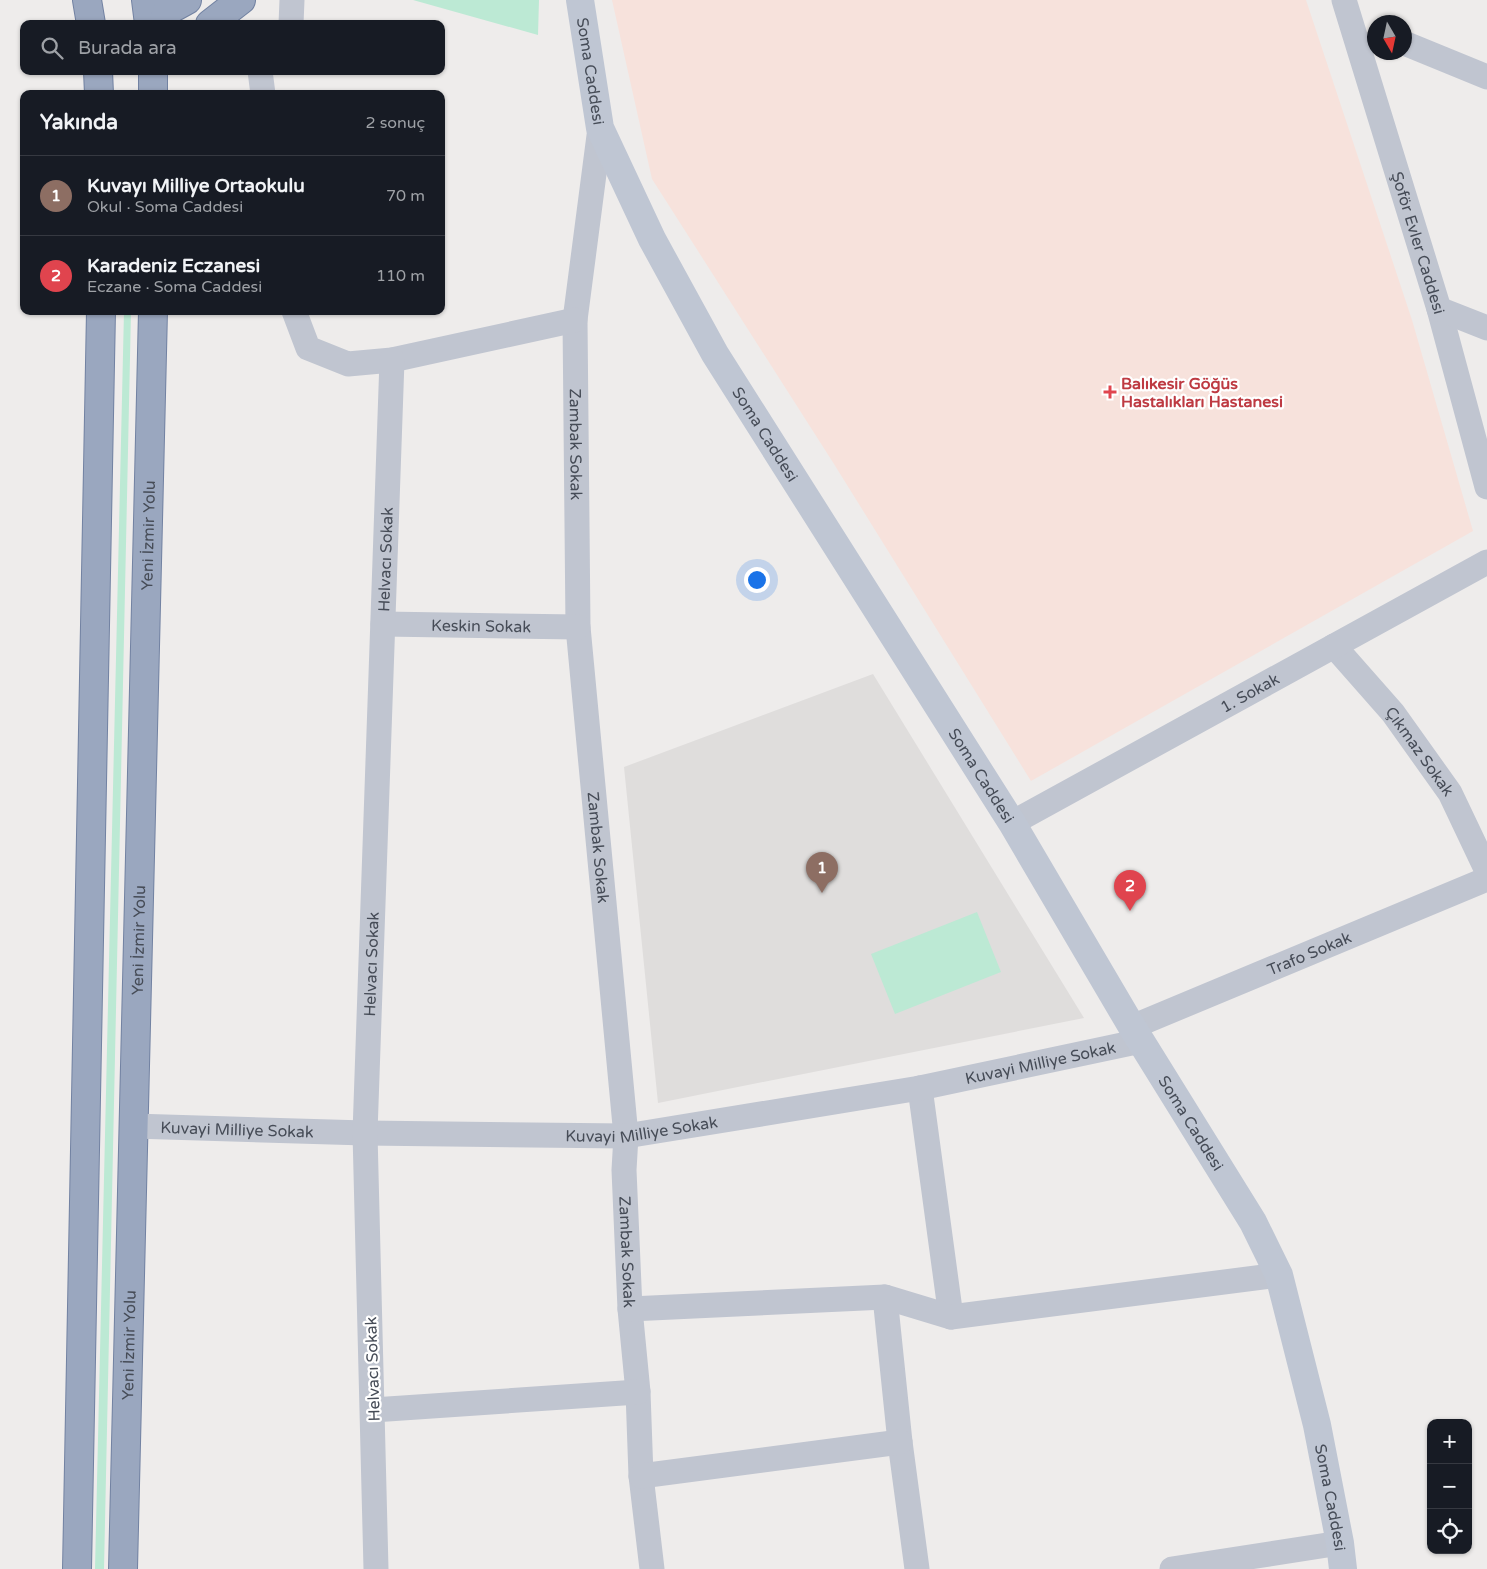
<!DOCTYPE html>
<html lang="tr">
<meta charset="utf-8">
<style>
:root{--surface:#171b24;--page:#20242c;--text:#f1f3f6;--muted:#9ea1a6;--line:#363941;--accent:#0f766e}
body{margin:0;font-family:"Varela Round",sans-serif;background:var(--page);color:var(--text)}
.controls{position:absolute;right:15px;bottom:15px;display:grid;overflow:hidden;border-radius:10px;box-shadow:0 1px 4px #0004}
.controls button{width:45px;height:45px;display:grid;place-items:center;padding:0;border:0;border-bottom:1px solid var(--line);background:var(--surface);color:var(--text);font:25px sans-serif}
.compass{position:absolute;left:1367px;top:15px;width:45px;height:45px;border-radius:50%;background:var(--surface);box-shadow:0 1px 4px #0004;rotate:171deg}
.you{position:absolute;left:756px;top:579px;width:18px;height:18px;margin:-12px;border:4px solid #fff;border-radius:50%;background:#1a73e8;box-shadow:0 0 0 8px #1a73e833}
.badge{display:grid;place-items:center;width:32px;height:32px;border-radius:50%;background:var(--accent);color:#fff;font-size:16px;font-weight:700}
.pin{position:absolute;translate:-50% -41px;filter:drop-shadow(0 1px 2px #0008)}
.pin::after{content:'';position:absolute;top:26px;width:18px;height:15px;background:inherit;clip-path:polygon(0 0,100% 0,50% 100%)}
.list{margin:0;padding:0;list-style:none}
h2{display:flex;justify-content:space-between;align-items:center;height:65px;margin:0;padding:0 20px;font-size:21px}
h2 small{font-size:16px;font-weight:400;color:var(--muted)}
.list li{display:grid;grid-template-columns:32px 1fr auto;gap:15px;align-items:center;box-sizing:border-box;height:80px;padding:0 20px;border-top:1px solid var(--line)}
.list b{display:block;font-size:19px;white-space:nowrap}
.list p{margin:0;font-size:16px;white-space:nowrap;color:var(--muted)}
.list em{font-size:16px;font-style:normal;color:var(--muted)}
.icon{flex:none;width:28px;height:28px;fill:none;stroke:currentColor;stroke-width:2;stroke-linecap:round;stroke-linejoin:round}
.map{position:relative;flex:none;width:1487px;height:1569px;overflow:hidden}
.search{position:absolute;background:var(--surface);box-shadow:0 1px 4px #0004;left:20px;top:20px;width:425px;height:55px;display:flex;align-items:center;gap:12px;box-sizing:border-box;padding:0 18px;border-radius:10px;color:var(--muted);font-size:19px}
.panel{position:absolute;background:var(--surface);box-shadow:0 1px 4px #0004;left:20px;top:90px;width:425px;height:225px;border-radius:10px}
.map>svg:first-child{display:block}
.education{fill:#dfdddc}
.medical{fill:#f7e2dc}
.green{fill:#bce9d4}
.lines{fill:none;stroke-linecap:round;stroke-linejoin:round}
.trunk-casing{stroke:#7282a2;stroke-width:30}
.minor{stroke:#c0c5d0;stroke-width:25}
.secondary{stroke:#bfc6d3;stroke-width:28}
.trunk{stroke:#9aa7bf;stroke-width:28}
.health-dot{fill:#e0444e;stroke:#fff;stroke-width:2}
.labels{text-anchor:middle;stroke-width:4.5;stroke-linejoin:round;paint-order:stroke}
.street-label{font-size:16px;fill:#464c57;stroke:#fff}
.health-label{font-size:16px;font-weight:bold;fill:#be3a42;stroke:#fff;text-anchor:start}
</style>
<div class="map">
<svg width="1487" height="1569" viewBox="0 0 1487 1569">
<rect width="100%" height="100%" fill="#eeeceb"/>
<path class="education" d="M 873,674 L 1084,1018 L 658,1103 L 624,767 Z"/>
<path class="medical" d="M 612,0 L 1306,0 L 1412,320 L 1473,531 L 1031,781 L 834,464 L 652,179 Z"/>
<path class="green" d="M 413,0 L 539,0 L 538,35 Z
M 124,311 L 131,311 L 104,1569 L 95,1569 Z
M 977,912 L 1001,972 L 895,1014 L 871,954 Z"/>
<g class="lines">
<g class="trunk-casing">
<g id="trunk">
<path d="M 87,0 L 91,24"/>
<path d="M 146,0 L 149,24"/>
<path d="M 163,24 L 167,11 L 187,0"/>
<path d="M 210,24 L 241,0"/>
<path d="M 98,71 L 99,94"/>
<path d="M 153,94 L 153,71"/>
<path d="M 77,1569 L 101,311"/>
<path id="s10" d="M 123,1569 L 153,311"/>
</g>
</g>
<g class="minor">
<path id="s1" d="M 1344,0 L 1439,309 L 1487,487"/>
<path d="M 291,24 L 292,0"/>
<path d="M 1404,43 L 1487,77"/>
<path d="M 260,71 L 263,94"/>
<path id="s2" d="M 600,128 L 575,320 L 578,627 L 626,1136 L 624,1170 L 630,1309 L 638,1392 L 641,1476 L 652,1569"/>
<path d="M 1439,309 L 1487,328"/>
<path d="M 294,311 L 308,348 L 348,364 L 392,360 L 575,320"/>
<path id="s3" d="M 383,624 L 578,627"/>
<path id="s4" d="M 1334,646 L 1393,713 L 1450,793 L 1487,871"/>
<path id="s5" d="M 1012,823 L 1487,562"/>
<path id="s6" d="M 1132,1027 L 1487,879"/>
<path d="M 920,1088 L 951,1317"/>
<path id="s7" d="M 133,1126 L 365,1133 L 626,1136 L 920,1088 L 1141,1041"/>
<path d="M 885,1297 L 900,1442 L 917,1569"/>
<path d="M 630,1309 L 885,1297 L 951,1317 L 1279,1275"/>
<path d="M 373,1410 L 638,1392"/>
<path d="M 641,1476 L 900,1442"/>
<path id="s8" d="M 376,1569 L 365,1133 L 392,360"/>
<path d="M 1172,1569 L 1340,1543"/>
</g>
<path class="secondary" id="s9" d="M 580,0 L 600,128 L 652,239 L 715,354 L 1012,823 L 1132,1027 L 1253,1222 L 1279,1275 L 1317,1425 L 1340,1543 L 1343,1569"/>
<use href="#trunk" class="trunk"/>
</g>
<path class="health-dot" d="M1107.5 384.5h5v5h5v5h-5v5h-5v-5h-5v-5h5z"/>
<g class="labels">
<g class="street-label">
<text dy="6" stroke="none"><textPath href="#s9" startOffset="72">Soma Caddesi</textPath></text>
<text dy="6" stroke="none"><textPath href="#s1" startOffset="254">Şoför Evler Caddesi</textPath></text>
<text dy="6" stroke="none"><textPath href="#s9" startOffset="478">Soma Caddesi</textPath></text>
<text dy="6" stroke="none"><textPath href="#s2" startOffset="318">Zambak Sokak</textPath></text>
<text dy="6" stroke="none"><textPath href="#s10" startOffset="1034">Yeni İzmir Yolu</textPath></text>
<text dy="6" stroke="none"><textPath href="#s8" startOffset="1010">Helvacı Sokak</textPath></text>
<text dy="6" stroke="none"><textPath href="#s3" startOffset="98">Keskin Sokak</textPath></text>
<text dy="6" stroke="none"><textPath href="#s5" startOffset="271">1. Sokak</textPath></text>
<text dy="6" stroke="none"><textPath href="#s4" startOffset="136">Çıkmaz Sokak</textPath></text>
<text dy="6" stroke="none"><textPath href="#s9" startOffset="882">Soma Caddesi</textPath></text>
<text dy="6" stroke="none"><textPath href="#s2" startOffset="722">Zambak Sokak</textPath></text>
<text dy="6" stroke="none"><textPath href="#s10" startOffset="629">Yeni İzmir Yolu</textPath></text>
<text dy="6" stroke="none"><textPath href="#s6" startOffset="192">Trafo Sokak</textPath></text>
<text dy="6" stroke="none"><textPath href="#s8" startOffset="605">Helvacı Sokak</textPath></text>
<text dy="6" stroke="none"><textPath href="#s7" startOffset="914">Kuvayi Milliye Sokak</textPath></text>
<text dy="6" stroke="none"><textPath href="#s9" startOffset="1288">Soma Caddesi</textPath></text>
<text dy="6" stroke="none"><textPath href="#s7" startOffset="509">Kuvayi Milliye Sokak</textPath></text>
<text dy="6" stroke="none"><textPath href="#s7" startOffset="104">Kuvayi Milliye Sokak</textPath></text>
<text dy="6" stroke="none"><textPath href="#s2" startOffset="1128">Zambak Sokak</textPath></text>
<text dy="6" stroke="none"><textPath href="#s10" startOffset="224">Yeni İzmir Yolu</textPath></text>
<text transform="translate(372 1369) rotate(-92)" y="6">Helvacı Sokak</text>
<text dy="6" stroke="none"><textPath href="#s9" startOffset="1692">Soma Caddesi</textPath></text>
</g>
<g class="health-label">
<text x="1121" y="389">Balıkesir Göğüs<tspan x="1121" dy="18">Hastalıkları Hastanesi</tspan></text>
</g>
</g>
</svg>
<div class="controls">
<button>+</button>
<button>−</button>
<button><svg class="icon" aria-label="locate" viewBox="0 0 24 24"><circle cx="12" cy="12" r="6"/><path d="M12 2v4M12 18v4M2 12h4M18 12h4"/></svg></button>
</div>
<svg class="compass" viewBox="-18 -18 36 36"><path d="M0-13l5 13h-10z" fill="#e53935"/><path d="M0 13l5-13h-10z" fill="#9ea1a6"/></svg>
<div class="you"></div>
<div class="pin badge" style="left:822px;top:893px;background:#8d6e63">1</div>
<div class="pin badge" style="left:1130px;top:911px;background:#e0444e">2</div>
<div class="search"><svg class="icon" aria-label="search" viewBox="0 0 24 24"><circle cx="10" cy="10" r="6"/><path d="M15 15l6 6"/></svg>Burada ara</div>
<section class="panel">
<h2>Yakında<small>2 sonuç</small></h2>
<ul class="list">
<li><span class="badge" style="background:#8d6e63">1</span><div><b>Kuvayı Milliye Ortaokulu</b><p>Okul · Soma Caddesi</p></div><em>70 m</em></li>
<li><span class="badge" style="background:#e0444e">2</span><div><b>Karadeniz Eczanesi</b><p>Eczane · Soma Caddesi</p></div><em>110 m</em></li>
</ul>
</section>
</div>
